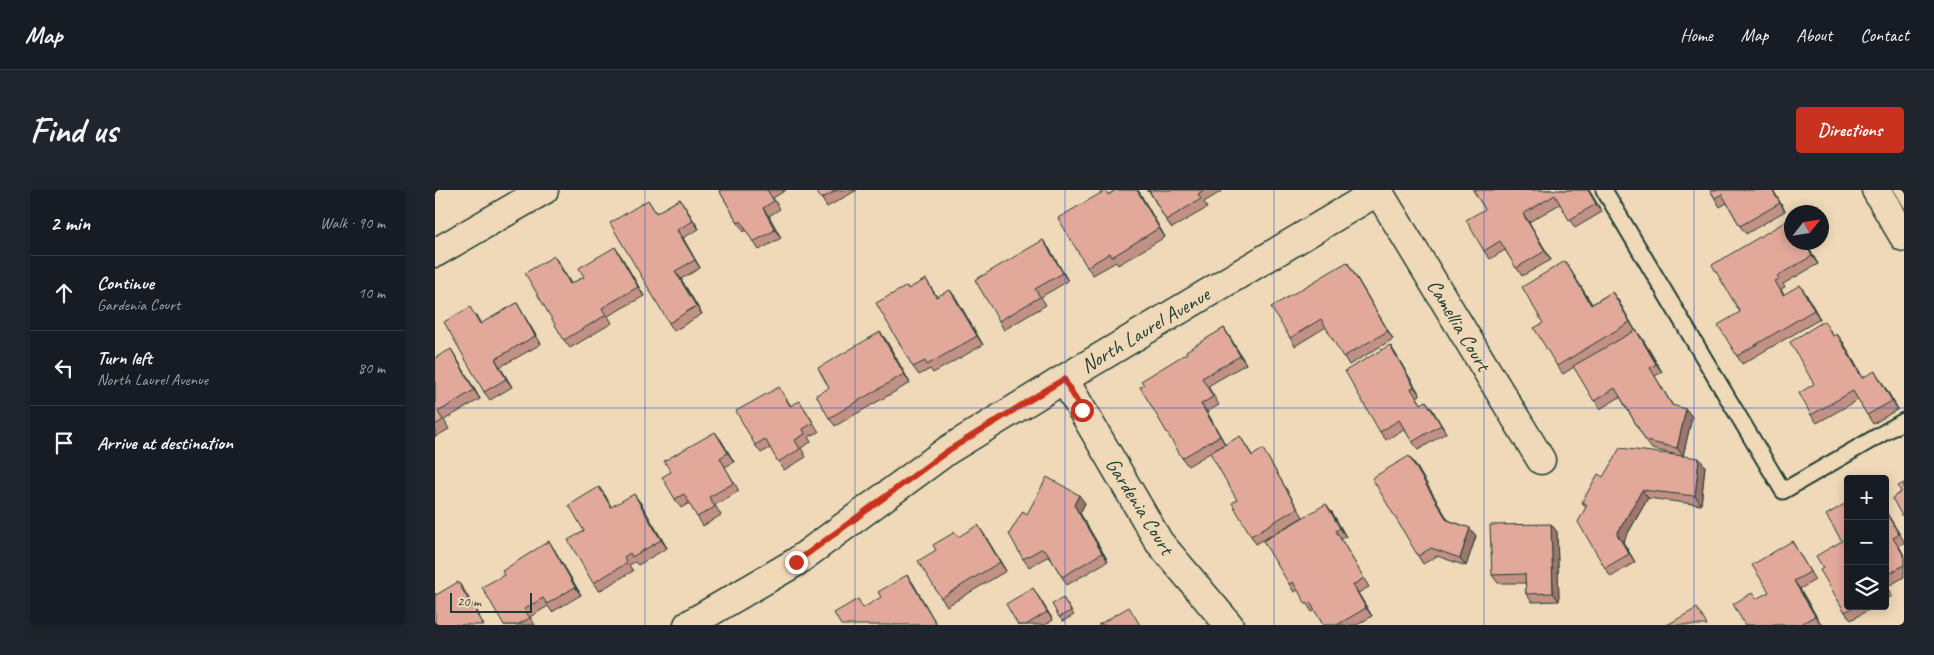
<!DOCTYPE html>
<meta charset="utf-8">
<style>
:root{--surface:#171b24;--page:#20242c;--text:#f1f3f6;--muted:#9ea1a6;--line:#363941;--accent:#c8321e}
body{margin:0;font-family:Caveat,sans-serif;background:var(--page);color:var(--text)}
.controls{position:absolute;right:15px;bottom:15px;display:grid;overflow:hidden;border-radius:5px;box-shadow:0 2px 12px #0003}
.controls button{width:45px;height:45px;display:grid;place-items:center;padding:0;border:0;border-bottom:1px solid var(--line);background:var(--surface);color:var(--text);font:25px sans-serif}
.compass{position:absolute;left:1349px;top:15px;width:45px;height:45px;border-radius:50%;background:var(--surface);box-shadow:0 2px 12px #0003;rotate:60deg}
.scale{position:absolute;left:15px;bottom:12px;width:82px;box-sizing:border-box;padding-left:5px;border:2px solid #1f3d34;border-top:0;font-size:14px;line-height:18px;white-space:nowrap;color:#1f3d34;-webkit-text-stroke:4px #efd9b8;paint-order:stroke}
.stop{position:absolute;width:15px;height:15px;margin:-11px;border:4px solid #c8321e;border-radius:50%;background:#fff}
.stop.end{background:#c8321e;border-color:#fff;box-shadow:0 1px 5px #0008}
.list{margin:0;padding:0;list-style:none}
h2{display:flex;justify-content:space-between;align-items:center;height:65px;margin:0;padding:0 20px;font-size:21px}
h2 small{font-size:16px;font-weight:400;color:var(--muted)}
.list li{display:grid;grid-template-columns:32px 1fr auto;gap:15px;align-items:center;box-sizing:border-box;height:75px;padding:0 20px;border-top:1px solid var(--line)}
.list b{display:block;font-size:19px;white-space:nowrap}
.list p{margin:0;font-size:16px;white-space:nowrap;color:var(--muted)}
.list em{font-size:16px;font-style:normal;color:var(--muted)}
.icon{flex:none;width:28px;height:28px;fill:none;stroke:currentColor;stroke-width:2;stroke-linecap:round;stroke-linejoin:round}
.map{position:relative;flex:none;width:1469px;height:435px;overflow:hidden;border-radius:5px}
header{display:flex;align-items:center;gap:30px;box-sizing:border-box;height:70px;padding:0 25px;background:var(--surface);border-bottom:1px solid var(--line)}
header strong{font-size:24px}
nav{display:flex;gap:28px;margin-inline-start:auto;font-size:18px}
.intro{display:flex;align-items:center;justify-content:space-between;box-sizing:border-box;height:120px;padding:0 30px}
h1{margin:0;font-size:35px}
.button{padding:12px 22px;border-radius:5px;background:var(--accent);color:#fff;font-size:18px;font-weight:700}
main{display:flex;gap:30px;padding:0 30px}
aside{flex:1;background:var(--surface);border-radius:5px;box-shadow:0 2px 12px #0003}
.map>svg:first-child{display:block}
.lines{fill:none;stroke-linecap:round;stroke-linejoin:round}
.service-casing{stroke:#1f3d34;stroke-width:19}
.minor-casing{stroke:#1f3d34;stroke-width:31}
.primary-casing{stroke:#1f3d34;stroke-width:31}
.service{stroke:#efd9b8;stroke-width:15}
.minor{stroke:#efd9b8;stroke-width:28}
.primary{stroke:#efd9b8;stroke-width:28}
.wall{fill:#c29185;stroke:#1f3d34}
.shaded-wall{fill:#9e766c;stroke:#1f3d34}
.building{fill:#e2a99b;stroke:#1f3d34}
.route{stroke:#c8321e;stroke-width:6}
.grid{fill:none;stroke:#1d4ed8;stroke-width:1;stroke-opacity:0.55}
.labels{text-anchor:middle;stroke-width:4;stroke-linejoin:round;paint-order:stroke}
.street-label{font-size:21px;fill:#1f3d34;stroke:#efd9b8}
</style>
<header>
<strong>Map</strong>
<nav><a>Home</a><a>Map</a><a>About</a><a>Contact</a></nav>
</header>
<div class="intro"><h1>Find us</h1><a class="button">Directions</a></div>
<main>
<aside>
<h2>2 min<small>Walk · 90 m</small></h2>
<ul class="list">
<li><svg class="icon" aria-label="ahead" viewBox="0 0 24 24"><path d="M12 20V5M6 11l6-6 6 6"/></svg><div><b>Continue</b><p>Gardenia Court</p></div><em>10 m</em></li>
<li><svg class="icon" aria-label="left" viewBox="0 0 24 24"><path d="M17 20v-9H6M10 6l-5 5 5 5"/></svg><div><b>Turn left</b><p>North Laurel Avenue</p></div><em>80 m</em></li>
<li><svg class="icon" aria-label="arrive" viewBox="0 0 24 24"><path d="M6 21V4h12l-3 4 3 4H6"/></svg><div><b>Arrive at destination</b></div></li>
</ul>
</aside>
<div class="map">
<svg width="1469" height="435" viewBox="0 0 1469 435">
<rect width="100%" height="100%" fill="#efd9b8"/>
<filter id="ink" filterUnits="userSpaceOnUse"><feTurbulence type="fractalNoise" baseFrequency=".02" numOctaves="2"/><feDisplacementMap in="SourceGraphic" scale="10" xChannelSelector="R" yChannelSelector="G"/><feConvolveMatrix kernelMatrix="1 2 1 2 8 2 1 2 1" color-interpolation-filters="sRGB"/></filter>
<g filter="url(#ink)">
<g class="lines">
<g class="service-casing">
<path id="service" d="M 1169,0 L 1348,301 L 1469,231"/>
</g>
<g class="minor-casing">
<path id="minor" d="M 943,1 L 1106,270
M 0,63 L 109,0
M 629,189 L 724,352 L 794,435
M 253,435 L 361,372 L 513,260 L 629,189 L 945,0"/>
</g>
<g class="primary-casing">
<path id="primary" d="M 1441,0 L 1469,47"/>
</g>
<use href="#service" class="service"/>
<use href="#minor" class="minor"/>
<use href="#primary" class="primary"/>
</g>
<path class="wall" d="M 284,0 L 351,0 L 338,8 L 345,19 L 334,26 L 346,48 L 324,60 L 311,40 L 309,42 L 303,33 Z
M 381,0 L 422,0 L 392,17 Z
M 681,0 L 703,0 L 730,47 L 683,75 L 681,72 L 658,85 L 652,77 L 674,4 Z
M 711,0 L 786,0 L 787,1 L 769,12 L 772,18 L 737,38 L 731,30 L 714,1 L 713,2 Z
M 1038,0 L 1154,0 L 1167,22 L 1140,38 L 1125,14 L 1094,32 L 1116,70 L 1087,86 L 1070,60 L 1055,69 L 1049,61 L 1050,19 Z
M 1275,0 L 1338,0 L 1350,21 L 1311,44 L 1305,36 L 1292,13 L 1285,17 Z
M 245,9 L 264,39 L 248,48 L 265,78 L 246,89 L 267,124 L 239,141 L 234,133 L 213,10 L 221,23 Z
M 1370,52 L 1383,74 L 1348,94 L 1350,97 L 1346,99 L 1349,105 L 1371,104 L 1385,129 L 1307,174 L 1302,166 L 1305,122 Z
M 614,58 L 633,91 L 606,107 L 611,115 L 569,140 L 564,131 Z
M 119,66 L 136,94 L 186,66 L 209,106 L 173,126 L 177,133 L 135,158 L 129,150 Z
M 1130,71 L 1157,114 L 1177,102 L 1183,110 L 1200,140 L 1207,148 L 1227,182 L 1220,186 L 1238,216 L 1251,219 L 1257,227 L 1248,266 L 1270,276 L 1266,315 L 1213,308 L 1188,352 L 1200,372 L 1176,387 L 1170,378 L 1151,318 L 1147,312 L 1168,287 L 1242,265 L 1217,259 L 1211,251 L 1185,207 L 1165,219 L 1139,177 L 1128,184 L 1122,176 L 1108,133 Z
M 912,72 L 917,80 L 958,149 L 914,175 L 891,137 L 860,156 L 855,148 Z
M 491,89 L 502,107 L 521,108 L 548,155 L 498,183 L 495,179 L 484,185 L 478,177 L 474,99 Z
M 82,113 L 87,122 L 106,154 L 65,177 L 77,197 L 55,210 L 49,202 L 41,125 L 46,134 Z
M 789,138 L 811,174 L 773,196 L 784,215 L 772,222 L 790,254 L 753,276 L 747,268 L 752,163 Z
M 1395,140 L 1398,146 L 1408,152 L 1428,188 L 1445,189 L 1463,219 L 1438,234 L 1423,210 L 1382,233 L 1376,225 L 1379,194 Z
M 445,142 L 451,150 L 475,193 L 400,236 L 394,228 L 394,198 Z
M 955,155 L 960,163 L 985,205 L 982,207 L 986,214 L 997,219 L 1011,243 L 983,260 L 969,239 L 951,250 L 945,242 Z
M 21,167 L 45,209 L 9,230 L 14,239 L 0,247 L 0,168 Z
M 349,205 L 356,216 L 370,219 L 384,242 L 373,247 L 376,252 L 366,258 L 371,267 L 349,280 L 335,258 L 326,263 L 320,255 Z
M 805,246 L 817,265 L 833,268 L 868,327 L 821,354 L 816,346 L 802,310 Z
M 286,250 L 299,272 L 290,277 L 304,301 L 280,315 L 286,325 L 268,336 L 254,313 L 246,318 L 240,309 Z
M 974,266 L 980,274 L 1013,330 L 1035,338 L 1041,346 L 1031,376 L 1002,366 L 988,374 L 983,366 Z
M 170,305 L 176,317 L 205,312 L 232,358 L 203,375 L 200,372 L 194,375 L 198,381 L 164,401 L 158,393 L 149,341 Z
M 1413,312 L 1413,416 L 1440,416 L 1416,430 L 1410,422 L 1388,378 L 1407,351 Z
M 650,313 L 645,323 L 673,371 L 632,395 L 616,369 L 612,367 L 594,377 L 588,369 L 592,324 Z
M 1450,320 L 1469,351 L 1469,353 L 1464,356 L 1469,365 L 1469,387 L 1452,397 L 1457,406 L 1450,410 Z
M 897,322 L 911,347 L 906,349 L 934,397 L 923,403 L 937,426 L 922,435 L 888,435 L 880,420 L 877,422 L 863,400 L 859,402 L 854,394 Z
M 1116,334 L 1122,342 L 1124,411 L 1097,412 L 1091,404 L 1091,393 L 1063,393 L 1057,385 Z
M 549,344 L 571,381 L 512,416 L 506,408 L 524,347 Z
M 1357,351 L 1380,390 L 1365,399 L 1386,434 L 1384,435 L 1310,435 L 1322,409 L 1334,402 Z
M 119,359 L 146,405 L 117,422 L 113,416 L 95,427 L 100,435 L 69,435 L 69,385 Z
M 603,406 L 618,430 L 610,435 L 583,435 Z
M 628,408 L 639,425 L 628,431 L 624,427 Z"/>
<path class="shaded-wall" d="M 702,0 L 703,0 L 730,47 L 724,38 Z
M 1153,0 L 1154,0 L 1167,22 L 1161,14 Z
M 1337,0 L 1338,0 L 1350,21 L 1345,13 Z
M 245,9 L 250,17 L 264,39 L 258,31 Z
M 328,18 L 334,26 L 346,48 L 340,40 Z
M 1088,24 L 1094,32 L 1116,70 L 1110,61 Z
M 242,40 L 248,48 L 265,78 L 260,70 Z
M 608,50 L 614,58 L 633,91 L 628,83 Z
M 1369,52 L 1370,52 L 1383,74 L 1377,66 Z
M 180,57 L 186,66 L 209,106 L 203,97 Z
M 119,66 L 125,75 L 141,102 L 135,94 Z
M 1130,71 L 1135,79 L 1162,123 L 1156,115 Z
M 912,72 L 917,80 L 958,149 L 953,141 Z
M 240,81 L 246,89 L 267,124 L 261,116 Z
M 1365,95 L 1371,104 L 1385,129 L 1379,120 Z
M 515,100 L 521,108 L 548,155 L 542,146 Z
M 1177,102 L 1183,110 L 1200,140 L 1195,132 Z
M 82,113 L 87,122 L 106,154 L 100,146 Z
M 789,138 L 795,147 L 811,174 L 805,166 Z
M 1201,140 L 1207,148 L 1227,182 L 1221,174 Z
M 445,142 L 451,150 L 475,193 L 469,184 Z
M 1402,144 L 1408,152 L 1433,197 L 1427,188 Z
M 955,155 L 960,163 L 985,205 L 979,197 Z
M 16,159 L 21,167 L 45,209 L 39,200 Z
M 60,169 L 65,177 L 77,197 L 71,189 Z
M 1440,181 L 1445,189 L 1463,219 L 1457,211 Z
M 991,211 L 997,219 L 1011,243 Z
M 766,214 L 772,222 L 790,254 L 785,246 Z
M 1251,219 L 1257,227 L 1248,266 L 1242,258 Z
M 280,242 L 286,250 L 299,272 L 293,263 Z
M 974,266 L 980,274 L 1018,338 L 1012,330 Z
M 1264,268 L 1270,276 L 1266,315 L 1260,306 Z
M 164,297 L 170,305 L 181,326 L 176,317 Z
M 1207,300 L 1213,308 L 1188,352 L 1200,372 L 1182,344 Z
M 199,304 L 205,312 L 232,358 L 226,350 Z
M 644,305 L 650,313 L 645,323 L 673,371 L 667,363 L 639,315 Z
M 891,314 L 897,322 L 911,347 L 905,338 Z
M 1116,334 L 1122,342 L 1124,411 L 1118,403 Z
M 543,335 L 549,344 L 571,381 L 565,372 Z
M 1035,338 L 1041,346 L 1031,376 L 1025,368 Z
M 114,351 L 119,359 L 146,405 L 140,397 Z
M 472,385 L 478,393 L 502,435 Z
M 1359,391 L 1365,399 L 1386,434 L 1380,426 Z
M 23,392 L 29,400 L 49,435 L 48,435 Z
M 918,395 L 923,403 L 937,426 L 931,418 Z
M 598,398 L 618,430 L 612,422 Z"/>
<path class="building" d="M 284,0 L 332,0 L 339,11 L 328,18 L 340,40 L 318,52 L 306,31 L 303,33 Z
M 381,0 L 402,0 L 386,9 Z
M 671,0 L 673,5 L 681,0 L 702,0 L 724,38 L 677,67 L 675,63 L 652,77 L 623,28 Z
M 714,0 L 769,0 L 763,4 L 766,9 L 731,30 Z
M 1038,0 L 1153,0 L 1161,14 L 1134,30 L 1120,5 L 1088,24 L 1110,61 L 1081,78 L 1065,51 L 1049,61 L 1031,30 L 1050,19 Z
M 1275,0 L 1337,0 L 1345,13 L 1305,36 L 1287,4 L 1280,8 Z
M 245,9 L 258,31 L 242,40 L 260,70 L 240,81 L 261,116 L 234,133 L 175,33 L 213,10 L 221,23 Z
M 1355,29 L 1356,31 L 1356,52 L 1369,52 L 1377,66 L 1342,86 L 1344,89 L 1340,91 L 1348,105 L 1365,95 L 1379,120 L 1302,166 L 1283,135 L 1305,122 L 1277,75 Z
M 608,50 L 628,83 L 600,99 L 605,107 L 564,131 L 540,90 Z
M 180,57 L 203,97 L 167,118 L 171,125 L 129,150 L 90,83 L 119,66 L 135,94 L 149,87 L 144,78 Z
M 1130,71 L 1156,115 L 1177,102 L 1195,132 L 1122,176 L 1099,138 L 1108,133 L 1087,97 Z
M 912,72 L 953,141 L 908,167 L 886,129 L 855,148 L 836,117 Z
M 491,89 L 501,107 L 515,100 L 542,146 L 492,175 L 490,171 L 478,177 L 441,113 L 472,96 L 473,99 Z
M 82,113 L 100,146 L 60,169 L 71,189 L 49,202 L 9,132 L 35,117 L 45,134 Z
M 1389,131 L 1398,146 L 1402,144 L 1427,188 L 1440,181 L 1457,211 L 1432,225 L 1418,201 L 1376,225 L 1364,203 L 1379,194 L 1355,152 Z
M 789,138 L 805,166 L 767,188 L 778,207 L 766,214 L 785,246 L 747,268 L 705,197 L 709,195 L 706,191 L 752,163 L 751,161 Z
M 1201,140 L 1221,174 L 1215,178 L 1237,215 L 1251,219 L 1242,258 L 1211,251 L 1180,198 L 1159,211 L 1138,176 Z
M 445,142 L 469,184 L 394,228 L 381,205 L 394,198 L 383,178 Z
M 955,155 L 979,197 L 976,199 L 986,214 L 991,211 L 1006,235 L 977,252 L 964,230 L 945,242 L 910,181 Z
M 16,159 L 39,200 L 3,222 L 8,230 L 0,235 L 0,168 Z
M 344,197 L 355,216 L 365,211 L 378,233 L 368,239 L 370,244 L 360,250 L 365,259 L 343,272 L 330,249 L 320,255 L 301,221 Z
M 280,242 L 293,263 L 285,268 L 299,293 L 274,307 L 280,317 L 262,327 L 249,304 L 240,309 L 227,287 L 236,282 L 229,271 Z
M 805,246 L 817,266 L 828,259 L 862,318 L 816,346 L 797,313 L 802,310 L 775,263 Z
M 1185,258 L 1264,268 L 1260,306 L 1207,300 L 1182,344 L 1194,364 L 1170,378 L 1143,332 L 1152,315 L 1147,312 L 1163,284 L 1168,287 Z
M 974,266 L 1012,330 L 1035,338 L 1025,368 L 996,358 L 983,366 L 937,288 Z
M 612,287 L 644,305 L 639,315 L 667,363 L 627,387 L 612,362 L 606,359 L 588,369 L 574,344 L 588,321 L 592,324 Z
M 1469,293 L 1469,325 L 1467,326 L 1457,308 L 1466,302 L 1463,296 Z
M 164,297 L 176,317 L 199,304 L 226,350 L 197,367 L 195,363 L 189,367 L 192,373 L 158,393 L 133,350 L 149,341 L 134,315 Z
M 1413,312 L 1413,416 L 1420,416 L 1410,422 L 1385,380 L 1388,378 L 1381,366 L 1407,351 L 1391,325 Z
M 891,314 L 905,338 L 901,341 L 929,388 L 918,395 L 931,418 L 902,435 L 888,435 L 875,412 L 871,414 L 858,392 L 854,394 L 828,351 Z
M 1450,321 L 1464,344 L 1458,348 L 1469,366 L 1469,375 L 1450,386 Z
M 1116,334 L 1118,403 L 1091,404 L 1090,384 L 1057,385 L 1055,335 Z
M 543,335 L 565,372 L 506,408 L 483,371 L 501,360 L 498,355 L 520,342 L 523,347 Z
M 114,351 L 140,397 L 112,414 L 108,408 L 89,419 L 95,428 L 82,435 L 69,435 L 47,397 L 69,385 L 67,381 Z
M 1357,351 L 1375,382 L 1359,391 L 1380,426 L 1364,435 L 1310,435 L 1298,414 L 1317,403 L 1321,409 L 1334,402 L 1317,375 Z
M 472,385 L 502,435 L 406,435 L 399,423 L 423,409 L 428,418 L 446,407 L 443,402 Z
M 23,392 L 48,435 L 0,435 L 0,403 L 1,405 Z
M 598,398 L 612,422 L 591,435 L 583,435 L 571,414 Z
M 628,408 L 636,421 L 624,427 L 617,414 Z
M 694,417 L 705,435 L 663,435 Z
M 1262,418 L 1272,435 L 1232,435 Z"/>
</g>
<g class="lines" filter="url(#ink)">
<path class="route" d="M 361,372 L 514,260 L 629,189 L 647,220"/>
</g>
<path class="grid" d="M 210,0 L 210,435M 420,0 L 420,435M 630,0 L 630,435M 839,0 L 839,435M 1049,0 L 1049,435M 1259,0 L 1259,435M 0,218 L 1469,218"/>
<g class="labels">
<g class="street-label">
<text transform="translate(1024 135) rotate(59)" y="7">Camellia Court</text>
<text transform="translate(710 140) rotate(-31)" y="7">North Laurel Avenue</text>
<text transform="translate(705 316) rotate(58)" y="7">Gardenia Court</text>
</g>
</g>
</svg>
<div class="controls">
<button>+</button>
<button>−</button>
<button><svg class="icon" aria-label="layers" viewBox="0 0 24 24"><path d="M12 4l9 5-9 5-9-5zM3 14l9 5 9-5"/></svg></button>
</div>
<svg class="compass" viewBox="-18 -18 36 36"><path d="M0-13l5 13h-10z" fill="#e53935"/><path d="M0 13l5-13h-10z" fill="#9ea1a6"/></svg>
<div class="scale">20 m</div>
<div class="stop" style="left:647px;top:220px"></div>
<div class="stop end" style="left:361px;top:372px"></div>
</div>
</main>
